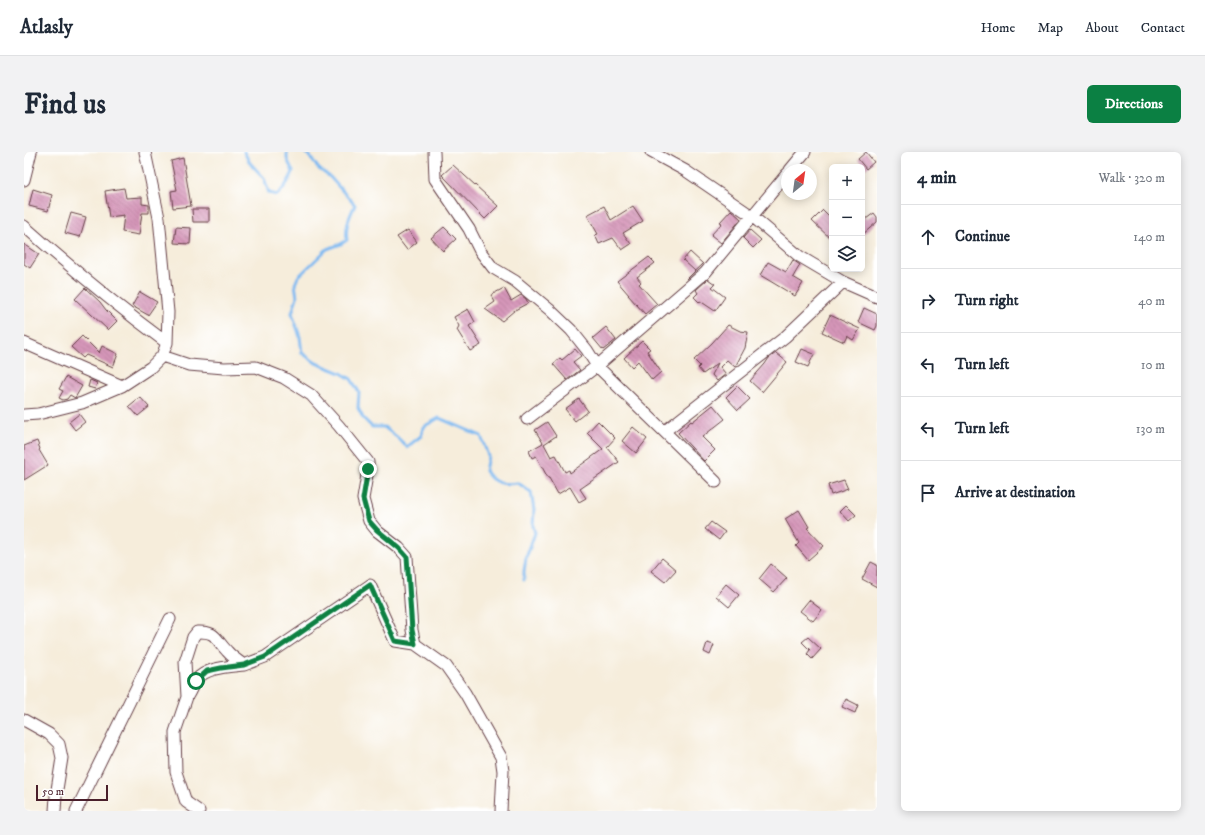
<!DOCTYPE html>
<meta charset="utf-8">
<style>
:root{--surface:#fff;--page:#f2f2f3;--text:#1f2937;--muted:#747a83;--line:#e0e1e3;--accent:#0b8043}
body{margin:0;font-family:"IM FELL DW Pica",serif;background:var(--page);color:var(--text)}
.controls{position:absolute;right:12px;top:12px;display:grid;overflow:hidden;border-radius:6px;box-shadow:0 2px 10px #0003}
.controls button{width:36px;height:36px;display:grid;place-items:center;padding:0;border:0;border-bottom:1px solid var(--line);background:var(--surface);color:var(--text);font:20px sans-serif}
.compass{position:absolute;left:757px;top:12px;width:36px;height:36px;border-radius:50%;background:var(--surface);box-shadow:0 2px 10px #0003;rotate:29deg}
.scale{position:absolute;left:12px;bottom:10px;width:72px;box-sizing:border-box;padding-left:4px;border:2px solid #4a1f2b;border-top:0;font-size:11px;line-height:14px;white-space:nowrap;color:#4a1f2b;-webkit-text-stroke:3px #fff;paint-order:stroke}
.stop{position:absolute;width:12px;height:12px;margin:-9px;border:3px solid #0b8043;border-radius:50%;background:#fff}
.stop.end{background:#0b8043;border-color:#fff;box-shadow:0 1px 4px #0008}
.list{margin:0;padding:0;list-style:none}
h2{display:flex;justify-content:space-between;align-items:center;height:52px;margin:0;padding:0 16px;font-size:17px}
h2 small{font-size:13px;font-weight:400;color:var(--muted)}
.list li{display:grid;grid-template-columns:26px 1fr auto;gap:12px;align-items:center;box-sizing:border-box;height:64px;padding:0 16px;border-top:1px solid var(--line)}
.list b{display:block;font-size:15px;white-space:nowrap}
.list em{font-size:13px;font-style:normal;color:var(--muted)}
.icon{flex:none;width:22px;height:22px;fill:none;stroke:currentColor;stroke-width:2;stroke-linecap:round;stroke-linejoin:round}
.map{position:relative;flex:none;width:853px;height:659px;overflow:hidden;border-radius:6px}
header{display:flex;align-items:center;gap:24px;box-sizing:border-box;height:56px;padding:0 20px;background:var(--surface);border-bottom:1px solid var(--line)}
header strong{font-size:19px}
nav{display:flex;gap:22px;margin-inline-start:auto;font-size:14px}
.intro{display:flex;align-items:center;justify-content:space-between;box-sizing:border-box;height:96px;padding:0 24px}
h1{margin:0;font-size:28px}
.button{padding:10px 18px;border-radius:6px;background:var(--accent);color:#fff;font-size:14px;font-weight:700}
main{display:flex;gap:24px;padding:0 24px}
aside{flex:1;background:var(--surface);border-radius:6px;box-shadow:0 2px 10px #0003}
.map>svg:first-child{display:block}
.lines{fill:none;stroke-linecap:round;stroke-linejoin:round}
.stream{stroke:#7fbaf1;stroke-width:3}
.building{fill:url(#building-back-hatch)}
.street-casing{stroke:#643e45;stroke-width:13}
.street{stroke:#fff;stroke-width:11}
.route{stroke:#0b8043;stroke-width:5}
</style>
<header>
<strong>Atlasly</strong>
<nav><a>Home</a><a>Map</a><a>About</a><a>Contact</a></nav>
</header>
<div class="intro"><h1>Find us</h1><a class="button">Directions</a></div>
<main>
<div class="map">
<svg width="853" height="659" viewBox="0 0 853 659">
<defs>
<pattern id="building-back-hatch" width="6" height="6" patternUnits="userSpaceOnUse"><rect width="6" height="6" fill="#d696b9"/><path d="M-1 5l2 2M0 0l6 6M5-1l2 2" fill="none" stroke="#b07a97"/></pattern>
</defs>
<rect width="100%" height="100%" fill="#fff"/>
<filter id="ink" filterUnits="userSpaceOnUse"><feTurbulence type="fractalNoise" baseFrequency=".025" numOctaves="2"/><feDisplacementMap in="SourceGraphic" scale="8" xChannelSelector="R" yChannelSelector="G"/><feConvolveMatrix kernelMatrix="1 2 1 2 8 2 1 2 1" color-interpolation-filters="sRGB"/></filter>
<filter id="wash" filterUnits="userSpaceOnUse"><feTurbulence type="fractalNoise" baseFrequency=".012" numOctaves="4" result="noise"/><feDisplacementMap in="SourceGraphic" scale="16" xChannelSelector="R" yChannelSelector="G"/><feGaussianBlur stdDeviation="0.9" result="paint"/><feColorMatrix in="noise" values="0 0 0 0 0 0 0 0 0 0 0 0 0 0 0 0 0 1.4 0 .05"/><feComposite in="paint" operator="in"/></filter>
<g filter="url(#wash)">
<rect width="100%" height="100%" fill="#f6eddb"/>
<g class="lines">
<path class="stream" d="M 220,0 L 226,11 L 240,26 L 245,41 L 253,43 C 261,36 265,29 269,20 L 263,7 L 263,0
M 282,0 L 295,17 L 306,25 L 331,53 C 325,65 321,75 323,88 L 317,92 L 303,97 L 274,125 L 271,132 L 273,145 L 268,161 L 276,185 L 278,201 L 292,211 L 317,221 L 327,227 L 335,240 L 334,256 L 339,266 L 348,275 L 360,275 L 374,286 L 383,295 L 397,284 L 399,275 L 415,266 L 457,284 L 464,304 L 461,319 C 469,332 480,333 494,331 L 507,340 L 510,358 L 509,374 L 511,381 L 502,406 L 500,419 L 500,428"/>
</g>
<g id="blocks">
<path class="building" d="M 842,0 L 850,10 L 842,17 L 834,7 Z
M 159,6 L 167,54 L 149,56 L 147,39 L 153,38 L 147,9 Z
M 429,13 L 474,54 L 461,67 L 418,23 Z
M 100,36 L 102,46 L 118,45 L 118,52 L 125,53 L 125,61 L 118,61 L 115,83 L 98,80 L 100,63 L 85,65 L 81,39 Z
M 9,37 L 28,43 L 24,59 L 5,54 Z
M 580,54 L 587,68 L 609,54 L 619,69 L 599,81 L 607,92 L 598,98 L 589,86 L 575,92 L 571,83 L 574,82 L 563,63 Z
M 168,57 L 185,57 L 185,70 L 169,70 Z
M 707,58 L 717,67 L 697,91 L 687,83 L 698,71 L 696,70 Z
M 799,58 L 808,67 L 808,88 L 788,69 Z
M 47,61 L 62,65 L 56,85 L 41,81 Z
M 850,61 L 853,65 L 853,70 L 838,83 L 838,62 L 842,67 Z
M 152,75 L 167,76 L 166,92 L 150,91 Z
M 420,75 L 432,87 L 419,99 L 407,86 Z
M 384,78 L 393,90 L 383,98 L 373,85 Z
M 726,78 L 737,88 L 729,96 L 719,86 Z
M 0,92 L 15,102 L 6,116 L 0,112 Z
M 666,100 L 679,112 L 661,129 L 671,119 L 659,108 Z
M 625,105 L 631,111 L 613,125 L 617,130 L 615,132 L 633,152 L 621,162 L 604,143 L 605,143 L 593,129 Z
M 769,108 L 776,113 L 769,125 L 779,131 L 771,144 L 736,123 L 744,110 L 762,120 Z
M 684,127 L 691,132 L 688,135 L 701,145 L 691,159 L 676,149 L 675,150 L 670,145 L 674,141 L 672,138 Z
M 61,136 L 76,150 L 82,158 L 93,169 L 84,178 L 51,147 Z
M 480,136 L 487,149 L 497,143 L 502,147 L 504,151 L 491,158 L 478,169 L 461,157 L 471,150 L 467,143 Z
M 116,140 L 133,150 L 124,163 L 108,154 Z
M 840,156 L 853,162 L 853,174 L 851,178 L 834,170 Z
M 444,157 L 451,170 L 445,174 L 457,193 L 446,199 L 433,178 L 435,174 L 430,165 Z
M 806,163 L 836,177 L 829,188 L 823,184 L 820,190 L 798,180 Z
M 704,173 L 716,179 L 724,180 L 721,196 L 711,215 L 703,208 L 696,215 L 702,222 L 693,229 L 688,223 L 694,211 L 679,222 L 674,216 L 676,214 L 670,208 L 688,191 Z
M 582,175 L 592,188 L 579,198 L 569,186 Z
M 58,184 L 75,201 L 78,194 L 94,202 L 89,215 L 62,203 L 59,206 L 47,195 Z
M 618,189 L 626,197 L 623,199 L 637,220 L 628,228 L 614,209 L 608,215 L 600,206 Z
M 551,197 L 557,204 L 549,210 L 556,218 L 543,228 L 529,212 L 536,206 L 538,208 Z
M 778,197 L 790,202 L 784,215 L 772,210 Z
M 752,201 L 763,210 L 738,240 L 726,229 L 741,212 L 745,206 Z
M 42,225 L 58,234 L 51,246 L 46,243 L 43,247 L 39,248 L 35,246 L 39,239 L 35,237 Z
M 66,228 L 73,231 L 71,237 L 64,235 Z
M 713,234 L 726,247 L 714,258 L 702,245 Z
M 116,245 L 125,255 L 114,264 L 105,254 Z
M 555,247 L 564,259 L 551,269 L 541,257 Z
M 689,253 L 701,267 L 678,285 L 691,298 L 680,309 L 654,281 L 667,269 L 668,270 Z
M 55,262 L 61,270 L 51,278 L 45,270 Z
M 574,269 L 591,286 L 583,295 L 595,310 L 556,337 L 562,346 L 555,350 L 546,335 L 534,342 L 525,326 L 524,326 L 512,304 L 508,306 L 505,299 L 519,291 L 511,278 L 523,270 L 532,284 L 520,292 L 527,305 L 532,303 L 541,320 L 545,318 L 546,321 L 579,297 L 563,281 Z
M 609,275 L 623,287 L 612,301 L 598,289 Z
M 13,289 L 16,297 L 15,298 L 24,313 L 0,328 L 0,294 Z
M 820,328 L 824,337 L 807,343 L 804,333 Z
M 822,353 L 832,363 L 825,369 L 816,359 Z
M 775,358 L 785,375 L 783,376 L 800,394 L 784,408 L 772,394 L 775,391 L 761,367 Z
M 687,370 L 701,380 L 695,388 L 681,377 Z
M 638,406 L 652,418 L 641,430 L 627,419 Z
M 847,410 L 853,413 L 853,435 L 838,427 Z
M 747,412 L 763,426 L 750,440 L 735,427 Z
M 702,432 L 715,443 L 705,455 L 692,444 Z
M 785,448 L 798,458 L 789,469 L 776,459 Z
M 784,485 L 797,497 L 788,507 L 783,502 L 786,498 L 778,490 Z
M 683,491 L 690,493 L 686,503 L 680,500 Z
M 822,547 L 834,553 L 831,561 L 818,555 Z"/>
</g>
</g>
<g filter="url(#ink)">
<use href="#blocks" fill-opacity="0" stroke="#643e45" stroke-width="1"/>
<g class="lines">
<g class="street-casing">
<path id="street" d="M 410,0 L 411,27 L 445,77 L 456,99 L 469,116 L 491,129 L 526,158 L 547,178 L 563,198 L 573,214 L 692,330
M 627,0 L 662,19 L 728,64 L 775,104 L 819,130 L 853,145
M 766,18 L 781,0
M 0,28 L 7,0
M 0,74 C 46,115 93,154 143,191
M 0,191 L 98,234
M 138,204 L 165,213 L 200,216 L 232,215 L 260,226 L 287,243 L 315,274 L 344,310 L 344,317 L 339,347 L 345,369 L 353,379 L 375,396 L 383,405 L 388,478 L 391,492 L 371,489 L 346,433 L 241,505 L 220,513 C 214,509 208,505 203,499 C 191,487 193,479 173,480 L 169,485 L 161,510 L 163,545 L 151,580 L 152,620 L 162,650 L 175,659
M 0,263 L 14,262 L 58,251 L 98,234 L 127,215 L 138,204 L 143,191 L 144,160 L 135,66 L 121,0
M 503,267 L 573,214 L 681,121 L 763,22
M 641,279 L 761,185 L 819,130
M 391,492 L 422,514 L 441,541 L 477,605 L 479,619 L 477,659
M 164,543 C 167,538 169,532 172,528 C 183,515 203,515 220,513
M 0,568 L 25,582 L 35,592 L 38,606 L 32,644 L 31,659
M 52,659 L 146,467"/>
</g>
<use href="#street" class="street"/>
</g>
</g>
<g class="lines" filter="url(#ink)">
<path class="route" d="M 172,529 L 183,519 L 197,516 L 220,513 L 241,505 L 346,433 L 371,489 L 391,492 L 388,478 L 383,405 L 375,396 L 353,378 L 345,369 L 339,347 L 344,317"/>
</g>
</svg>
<div class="controls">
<button>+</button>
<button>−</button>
<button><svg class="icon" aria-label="layers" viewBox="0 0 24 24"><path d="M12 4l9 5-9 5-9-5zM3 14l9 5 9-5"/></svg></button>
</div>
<svg class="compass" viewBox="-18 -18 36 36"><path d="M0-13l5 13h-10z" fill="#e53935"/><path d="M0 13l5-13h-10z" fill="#747a83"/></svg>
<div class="scale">50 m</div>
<div class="stop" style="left:172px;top:529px"></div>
<div class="stop end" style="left:344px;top:317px"></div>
</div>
<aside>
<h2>4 min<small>Walk · 320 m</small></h2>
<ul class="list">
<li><svg class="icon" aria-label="ahead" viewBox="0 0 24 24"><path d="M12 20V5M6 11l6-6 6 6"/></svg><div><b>Continue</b></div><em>140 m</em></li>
<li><svg class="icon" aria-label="right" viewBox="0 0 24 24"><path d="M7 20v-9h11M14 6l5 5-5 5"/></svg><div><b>Turn right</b></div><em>40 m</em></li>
<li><svg class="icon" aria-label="left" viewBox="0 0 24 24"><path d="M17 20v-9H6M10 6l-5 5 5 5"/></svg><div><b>Turn left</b></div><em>10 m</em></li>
<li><svg class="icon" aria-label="left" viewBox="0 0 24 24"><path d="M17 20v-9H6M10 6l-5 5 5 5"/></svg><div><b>Turn left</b></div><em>130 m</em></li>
<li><svg class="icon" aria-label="arrive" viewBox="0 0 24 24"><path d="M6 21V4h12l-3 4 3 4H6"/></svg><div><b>Arrive at destination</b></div></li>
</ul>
</aside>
</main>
